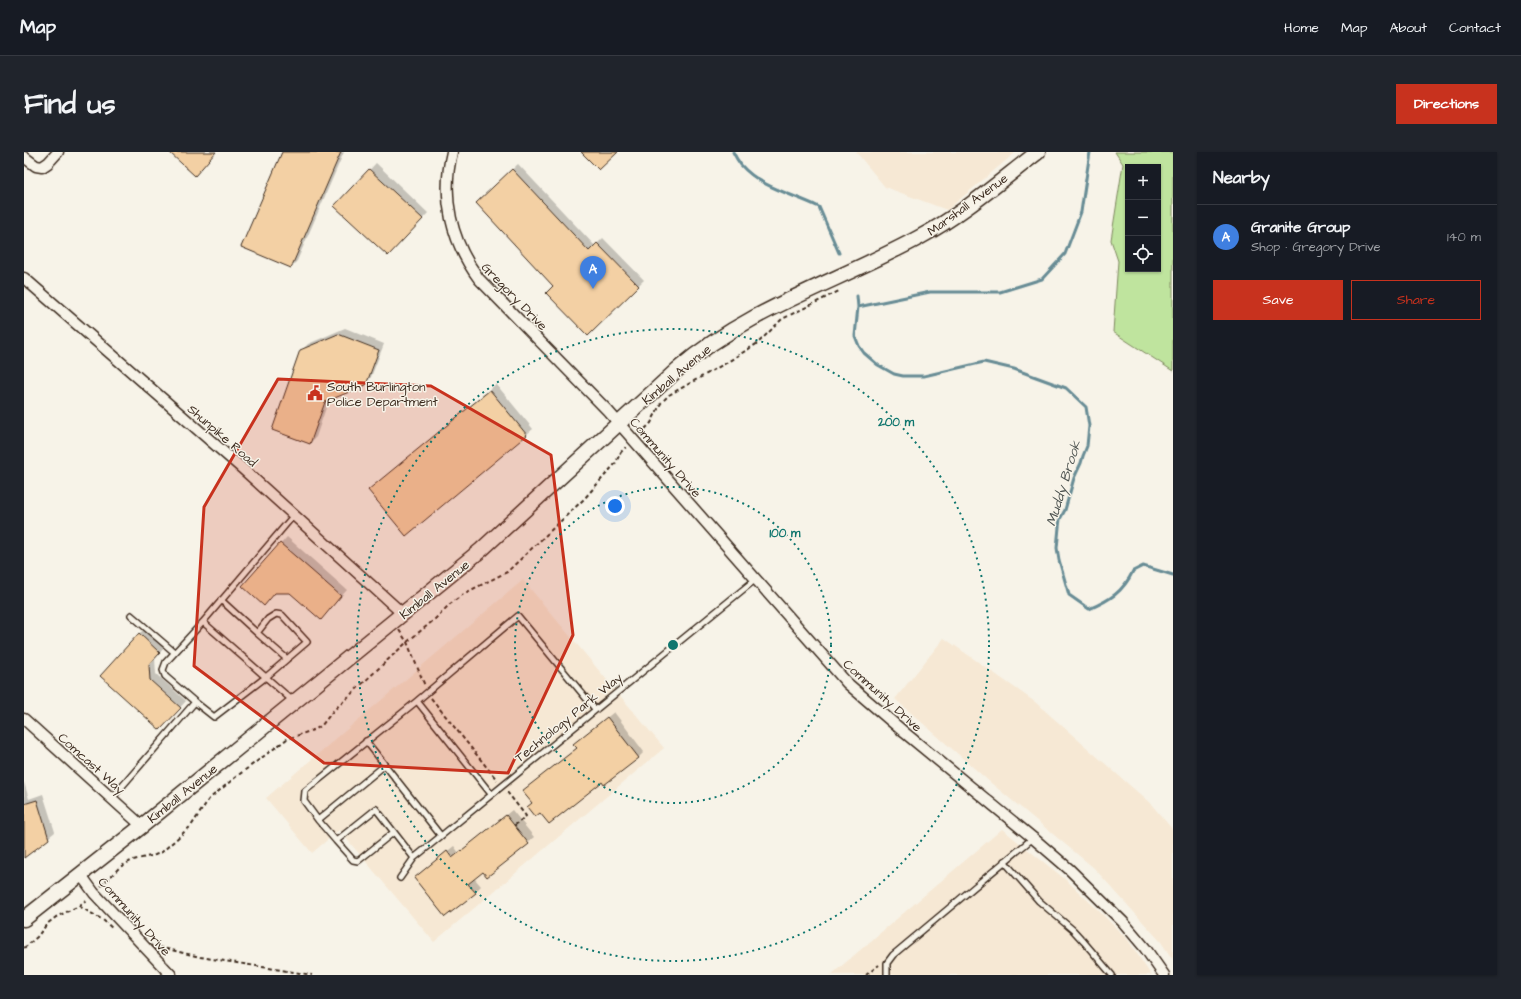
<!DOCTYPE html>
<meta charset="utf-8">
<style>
:root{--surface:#171b24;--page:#20242c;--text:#f1f3f6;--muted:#9ea1a6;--line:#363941;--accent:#c8321e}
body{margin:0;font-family:"Architects Daughter",sans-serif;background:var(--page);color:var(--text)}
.controls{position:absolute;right:12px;top:12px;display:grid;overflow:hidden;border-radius:0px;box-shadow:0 1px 3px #0004}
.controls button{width:36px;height:36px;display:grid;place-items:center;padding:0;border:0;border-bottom:1px solid var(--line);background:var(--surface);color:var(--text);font:20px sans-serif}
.you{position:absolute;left:591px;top:354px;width:14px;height:14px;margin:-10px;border:3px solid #fff;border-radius:50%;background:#1a73e8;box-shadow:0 0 0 6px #1a73e833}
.badge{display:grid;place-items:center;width:26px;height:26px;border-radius:50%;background:var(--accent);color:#fff;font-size:13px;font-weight:700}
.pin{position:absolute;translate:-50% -33px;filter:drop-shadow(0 1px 2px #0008)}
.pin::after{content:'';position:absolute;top:21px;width:14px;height:12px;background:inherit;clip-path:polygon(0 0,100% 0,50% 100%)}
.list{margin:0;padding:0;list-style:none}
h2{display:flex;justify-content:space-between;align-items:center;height:52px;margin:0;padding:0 16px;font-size:17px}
h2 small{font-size:13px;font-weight:400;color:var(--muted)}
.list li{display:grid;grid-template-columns:26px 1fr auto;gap:12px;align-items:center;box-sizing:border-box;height:64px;padding:0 16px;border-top:1px solid var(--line)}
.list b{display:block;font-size:15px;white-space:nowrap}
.list p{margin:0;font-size:13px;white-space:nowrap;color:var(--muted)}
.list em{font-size:13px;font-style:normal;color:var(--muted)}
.actions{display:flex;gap:8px;padding:12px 16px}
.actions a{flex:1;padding:9px 0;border:1px solid var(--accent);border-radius:0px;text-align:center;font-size:14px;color:var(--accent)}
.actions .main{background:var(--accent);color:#fff}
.icon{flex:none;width:22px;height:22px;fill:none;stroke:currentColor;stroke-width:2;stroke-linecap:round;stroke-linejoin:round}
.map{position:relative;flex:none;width:1149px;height:823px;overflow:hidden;border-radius:0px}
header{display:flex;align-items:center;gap:24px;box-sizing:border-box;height:56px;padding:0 20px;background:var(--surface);border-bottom:1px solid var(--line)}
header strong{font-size:19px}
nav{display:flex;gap:22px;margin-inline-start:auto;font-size:14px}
.intro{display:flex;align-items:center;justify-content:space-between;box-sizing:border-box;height:96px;padding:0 24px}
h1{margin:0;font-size:28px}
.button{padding:10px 18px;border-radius:0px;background:var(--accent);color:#fff;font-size:14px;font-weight:700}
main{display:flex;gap:24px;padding:0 24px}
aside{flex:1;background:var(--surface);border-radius:0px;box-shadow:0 1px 3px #0004}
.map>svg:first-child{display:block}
.built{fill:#f6e8d4}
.green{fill:#bfe49e;stroke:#7d875e;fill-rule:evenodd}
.shadow{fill:#0003}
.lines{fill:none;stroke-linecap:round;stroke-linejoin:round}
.stream{stroke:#678c95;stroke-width:3}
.building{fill:#f3d0a4;stroke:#3b2a1e}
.lane-casing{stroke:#3b2a1e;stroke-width:8}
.street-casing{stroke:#3b2a1e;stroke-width:13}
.secondary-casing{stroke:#3b2a1e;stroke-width:17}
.path{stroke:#3b2a1e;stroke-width:2;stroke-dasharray:4 3;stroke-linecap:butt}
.lane{stroke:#f7f3e8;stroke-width:5}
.street{stroke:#f7f3e8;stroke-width:10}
.secondary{stroke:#f7f3e8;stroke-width:14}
.marked{fill:#c8321e;fill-opacity:0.2;stroke:#c8321e;stroke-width:3;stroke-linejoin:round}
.ring{fill:none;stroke:#0f766e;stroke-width:2;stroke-dasharray:2 4}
.labels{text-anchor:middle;stroke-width:3;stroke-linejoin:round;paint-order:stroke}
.street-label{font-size:13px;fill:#3b2a1e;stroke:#f7f3e8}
.poi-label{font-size:13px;fill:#3b2a1e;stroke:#f7f3e8;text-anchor:start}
.water-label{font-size:14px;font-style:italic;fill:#4d5350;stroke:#f7f3e8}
.centre{fill:#0f766e;stroke:#f7f3e8;stroke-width:2}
.ring-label{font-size:12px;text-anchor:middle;font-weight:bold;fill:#0f766e;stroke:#f7f3e8;stroke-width:3;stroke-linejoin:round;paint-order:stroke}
</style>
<header>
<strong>Map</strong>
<nav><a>Home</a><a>Map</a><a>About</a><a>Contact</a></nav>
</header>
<div class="intro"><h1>Find us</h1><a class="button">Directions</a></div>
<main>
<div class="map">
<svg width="1149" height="823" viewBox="0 0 1149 823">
<rect width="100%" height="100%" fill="#f7f3e8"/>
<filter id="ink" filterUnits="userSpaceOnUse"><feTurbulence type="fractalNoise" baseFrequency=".025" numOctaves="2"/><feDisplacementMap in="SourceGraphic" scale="8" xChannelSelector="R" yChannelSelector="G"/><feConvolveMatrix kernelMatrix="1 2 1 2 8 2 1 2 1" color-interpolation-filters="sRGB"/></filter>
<g filter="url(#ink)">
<path class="built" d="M 832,0 L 992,0 L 923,58 L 861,35 Z
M 499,428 L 640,596 L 410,790 L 315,678 L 288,701 L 242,646 Z
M 920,486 L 1011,550 L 1127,652 L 1149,678 L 1149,808 L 1137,790 L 1070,716 L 967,631 L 871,547 Z
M 978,677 L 1041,727 L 1074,758 L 1104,788 L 1127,823 L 807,823 Z"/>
<path class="green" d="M 1091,0 L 1149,0 L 1149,219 L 1089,180 L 1094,109 L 1087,88 L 1099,12 ZM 1104,15 L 1134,15 L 1134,117 L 1104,117 Z"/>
<path class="shadow" d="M 259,0 L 320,0 L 273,109 L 267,115 Z
M 352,11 L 404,61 L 370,97 L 312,54 Z
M 494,12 L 571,94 L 579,86 L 620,128 L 564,182 L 531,134 L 453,51 Z
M 321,176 L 360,192 L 347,225 L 341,232 L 305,247 L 292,285 L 286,291 L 277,199 L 284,192 Z
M 472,232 L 509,277 L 382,383 L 351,333 Z
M 263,385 L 323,438 L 303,460 L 267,440 L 220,434 Z
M 121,476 L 142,494 L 131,506 L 132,522 L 162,549 L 136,577 L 115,482 Z
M 590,560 L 620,600 L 614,606 L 578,629 L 517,660 L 504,655 L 509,650 L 500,639 L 554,596 L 551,592 L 557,586 Z
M 0,630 L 5,647 L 19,642 L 31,680 L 0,705 Z
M 488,658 L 510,685 L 463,724 L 459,718 L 450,726 L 457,734 L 451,740 L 397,720 L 430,694 L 435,701 Z"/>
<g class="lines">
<path class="stream" d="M 709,0 C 711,4 714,9 717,13 C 737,36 769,42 795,55 L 815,101
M 833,144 L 834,155 L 831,184 L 835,194 L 840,201 L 854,213 L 870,222 L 879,224 L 900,224 L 960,210 L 990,217 L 1042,236 L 1062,255 L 1065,274 L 1063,294 L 1059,304 L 1057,311 L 1050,326 L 1041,358 L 1036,367 L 1035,375 L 1033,396 L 1035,408 L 1045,443 L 1065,457 C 1086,448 1099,440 1109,419 L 1119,414 L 1149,423
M 834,155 L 906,140 L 976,140 L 1018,127 L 1041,102 L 1057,60 L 1066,0"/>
</g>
<path class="building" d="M 145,0 L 192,0 L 171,24 Z
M 258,0 L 317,0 L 267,116 L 217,95 Z
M 557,0 L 594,0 L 575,18 Z
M 345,17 L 399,67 L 364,104 L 310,54 Z
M 488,17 L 565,99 L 573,91 L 615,134 L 564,184 L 522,141 L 529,134 L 452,51 Z
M 314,182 L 355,198 L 342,233 L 301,250 L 286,292 L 248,278 L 276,198 Z
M 466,238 L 503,283 L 382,384 L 344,338 Z
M 256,391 L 317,444 L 297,468 L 266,441 L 251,441 L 240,454 L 218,434 Z
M 115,481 L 136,501 L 125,513 L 126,528 L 157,556 L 136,578 L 76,524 Z
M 583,565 L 615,606 L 580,633 L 578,630 L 525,672 L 516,661 L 511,665 L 503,655 L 508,651 L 498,639 L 553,596 L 549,592 Z
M 13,648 L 25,687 L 0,706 L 0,652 Z
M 482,663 L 505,692 L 463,725 L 459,720 L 444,732 L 452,741 L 421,765 L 390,726 L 423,699 L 428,706 Z"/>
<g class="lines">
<g class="lane-casing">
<path id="lane" d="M 107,463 L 150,500
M 233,481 L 263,507
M 269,549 L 179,470 L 270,363
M 393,549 L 494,464 L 571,557
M 171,550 L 141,524 L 139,518 L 142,510 L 179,470
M 342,589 L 361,613
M 88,646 L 171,550 L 190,565 L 242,525 L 283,490 L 258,463 L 252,462 L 244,467 L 233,481 L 197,448
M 294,668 L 312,689
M 370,680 L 334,709 L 329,708 L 312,689 L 352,657 L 390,706
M 417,684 L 361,613 L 294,668 L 280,649 L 281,639 L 393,549 L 467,642
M 980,709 L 1015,749 L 1049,778 L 1060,790 L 1088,823
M 376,726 L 390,706 L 732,427
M 863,823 L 863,811 L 869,803 L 1009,686"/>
</g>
<g class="street-casing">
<path id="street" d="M 428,0 C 417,45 427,89 455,127 L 584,259 L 823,531 L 881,581 L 1009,686 L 1045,717 L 1099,770 L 1121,796 L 1140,823
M 0,5 L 12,14 L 18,15 L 24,11 L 34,0
M 0,126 L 219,317 L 379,462
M 0,567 L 118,674
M 57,723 L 70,741 L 147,823"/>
</g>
<g class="secondary-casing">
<path id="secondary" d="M 0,767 L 118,674 L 457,398 L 654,217 C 725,156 816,129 896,85 C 939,62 975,30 1014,0"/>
</g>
<path class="path" d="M 616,282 L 627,271 L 637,251 L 645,243 L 702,211 L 734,191 L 758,167 L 815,139
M 375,478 L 383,490 L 401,534
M 407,546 L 473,628
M 483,640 L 502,664 L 490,674
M 77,734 L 96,715 L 105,710 L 109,708 L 131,703 L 138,700 L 167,674 L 185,647 L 213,624 L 263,587 L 292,577 L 298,573 L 309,559 L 383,490 L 410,468 L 426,452 L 441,441 L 483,420 L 560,347 L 591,312 L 597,300 L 602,295
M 55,754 L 79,768 L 89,777
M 135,795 L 176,805 L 288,823
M 0,796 L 13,785 L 23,772 L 32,765 L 55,754 L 62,748
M 842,823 L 855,813"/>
<use href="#lane" class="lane"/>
<use href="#street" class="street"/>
<use href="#secondary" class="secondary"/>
</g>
</g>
<path class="marked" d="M 254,227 L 407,234 L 527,303 L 549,483 L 484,621 L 300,611 L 170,514 L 180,355 Z"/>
<g class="ring">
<circle cx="649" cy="493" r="158"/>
<circle cx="649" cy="493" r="316"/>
</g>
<defs>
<g id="civic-bare" transform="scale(1.2)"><path d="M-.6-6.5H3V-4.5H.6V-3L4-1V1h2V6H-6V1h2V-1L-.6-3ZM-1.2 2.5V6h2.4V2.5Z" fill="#c8321e" stroke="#f7f3e8" stroke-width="2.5" paint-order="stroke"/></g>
</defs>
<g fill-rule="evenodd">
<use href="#civic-bare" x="291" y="241"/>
</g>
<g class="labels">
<g class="street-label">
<text transform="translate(943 52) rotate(-36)" y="5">Marshall Avenue</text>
<text transform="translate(491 144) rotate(46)" y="5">Gregory Drive</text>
<text transform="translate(652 222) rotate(-40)" y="5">Kimball Avenue</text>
<text transform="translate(199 283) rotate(41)" y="5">Shunpike Road</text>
<text transform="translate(642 305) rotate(49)" y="5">Community Drive</text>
<text transform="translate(410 437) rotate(-39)" y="5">Kimball Avenue</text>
<text transform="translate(859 543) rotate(42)" y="5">Community Drive</text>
<text transform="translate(544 565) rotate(-39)" y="5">Technology Park Way</text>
<text transform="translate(68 611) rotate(42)" y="5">Comcast Way</text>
<text transform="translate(158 641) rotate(-39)" y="5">Kimball Avenue</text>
<text transform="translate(111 764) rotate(48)" y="5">Community Drive</text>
</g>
<g class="poi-label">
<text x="303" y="239">South Burlington<tspan x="303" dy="15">Police Department</tspan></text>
</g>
<g class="water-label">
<text transform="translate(1039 331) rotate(-73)" y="5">Muddy Brook</text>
</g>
</g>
<circle cx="649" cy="493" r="6" class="centre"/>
<g class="ring-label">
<text x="872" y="274">200 m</text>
<text x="761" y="385">100 m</text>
</g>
</svg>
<div class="controls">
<button>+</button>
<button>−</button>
<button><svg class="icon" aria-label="locate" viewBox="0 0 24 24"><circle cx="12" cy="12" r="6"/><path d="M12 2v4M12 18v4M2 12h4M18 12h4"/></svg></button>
</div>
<div class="you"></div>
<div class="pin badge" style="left:569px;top:137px;background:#3f7fe0">A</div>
</div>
<aside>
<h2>Nearby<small></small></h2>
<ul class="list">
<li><span class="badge" style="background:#3f7fe0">A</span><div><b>Granite Group</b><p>Shop · Gregory Drive</p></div><em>140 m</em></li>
</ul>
<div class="actions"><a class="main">Save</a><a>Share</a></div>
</aside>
</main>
